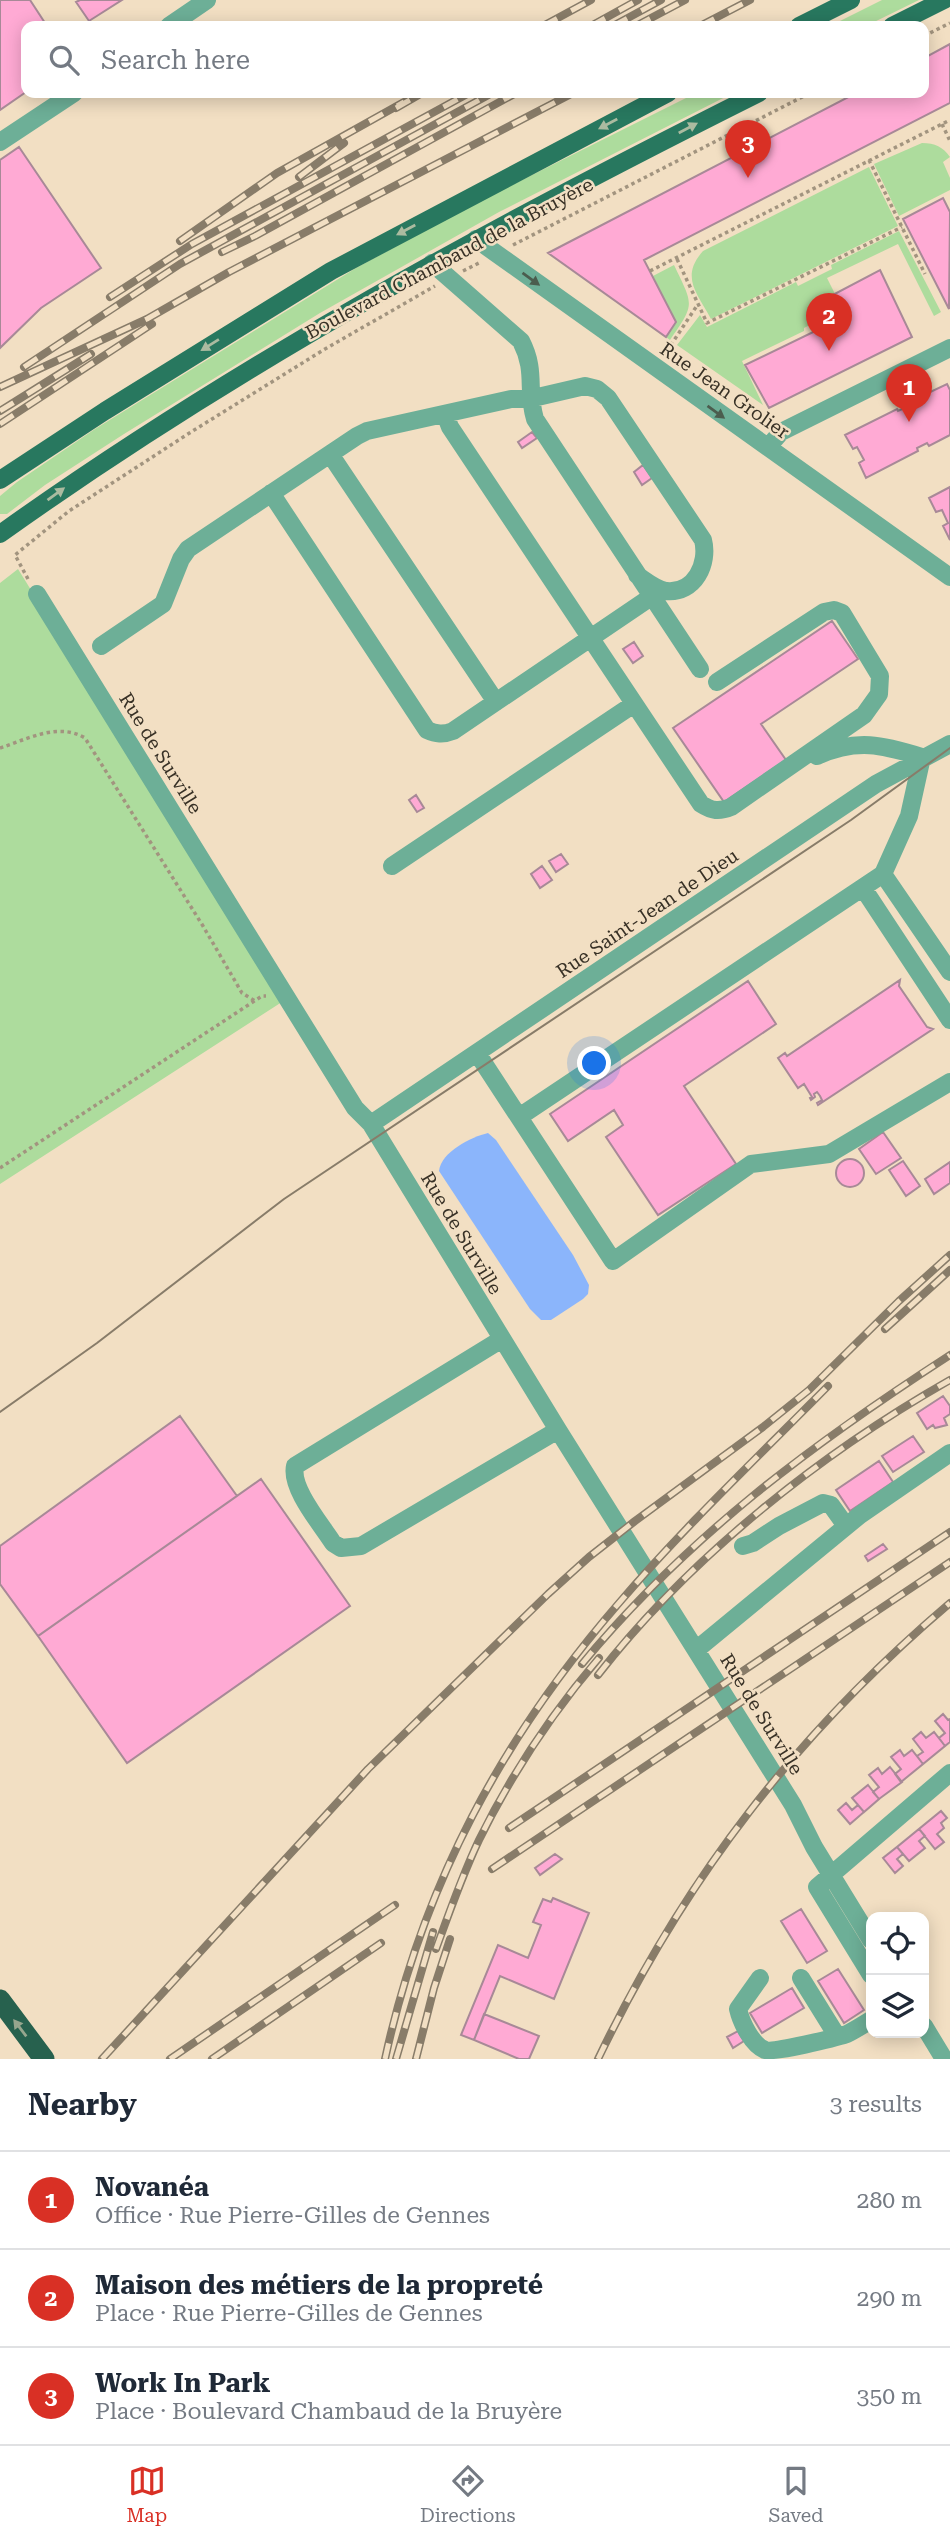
<!DOCTYPE html>
<meta charset="utf-8">
<style>
:root{--surface:#fff;--page:#f2f2f3;--text:#1f2937;--muted:#747a83;--line:#e0e1e3;--accent:#d93025}
body{margin:0;font-family:"Roboto Serif",serif;background:var(--page);color:var(--text)}
.controls{position:absolute;right:21px;bottom:21px;display:grid;overflow:hidden;border-radius:14px;box-shadow:0 4px 18px #0003}
.controls button{width:63px;height:63px;display:grid;place-items:center;padding:0;border:0;border-bottom:2px solid var(--line);background:var(--surface);color:var(--text);font:35px sans-serif}
.you{position:absolute;left:595px;top:1064px;width:24px;height:24px;margin:-18px;border:5px solid #fff;border-radius:50%;background:#1a73e8;box-shadow:0 0 0 10px #1a73e833}
.badge{display:grid;place-items:center;width:46px;height:46px;border-radius:50%;background:var(--accent);color:#fff;font-size:23px;font-weight:700}
.pin{position:absolute;translate:-50% -58px;filter:drop-shadow(0 2px 4px #0008)}
.pin::after{content:'';position:absolute;top:37px;width:24px;height:21px;background:inherit;clip-path:polygon(0 0,100% 0,50% 100%)}
.list{margin:0;padding:0;list-style:none}
h2{display:flex;justify-content:space-between;align-items:center;height:91px;margin:0;padding:0 28px;font-size:30px}
h2 small{font-size:23px;font-weight:400;color:var(--muted)}
.list li{display:grid;grid-template-columns:46px 1fr auto;gap:21px;align-items:center;box-sizing:border-box;height:98px;padding:0 28px;border-top:2px solid var(--line)}
.list b{display:block;font-size:26px;white-space:nowrap}
.list p{margin:0;font-size:23px;white-space:nowrap;color:var(--muted)}
.list em{font-size:23px;font-style:normal;color:var(--muted)}
.icon{flex:none;width:38px;height:38px;fill:none;stroke:currentColor;stroke-width:2;stroke-linecap:round;stroke-linejoin:round}
.map{position:relative;flex:none;width:950px;height:2059px;overflow:hidden}
.search{position:absolute;background:var(--surface);box-shadow:0 4px 18px #0003;left:21px;right:21px;top:21px;height:77px;display:flex;align-items:center;gap:18px;box-sizing:border-box;padding:0 24px;border-radius:14px;color:var(--muted);font-size:26px}
.sheet{height:385px;background:var(--surface)}
nav{display:flex;justify-content:space-around;align-items:center;box-sizing:border-box;height:98px;border-top:2px solid var(--line);background:var(--surface);font-size:19px;color:var(--muted)}
nav a{display:grid;justify-items:center;gap:4px}
nav .on{color:var(--accent)}
.map>svg:first-child{display:block}
.green{fill:#addc9d}
.water{fill:#8bb5fb}
.building{fill:#ffaad4;stroke:#a88997;stroke-width:2}
.lines{fill:none;stroke-linecap:round;stroke-linejoin:round}
.path{stroke:#a2947f;stroke-width:3.5;stroke-dasharray:3.5 3.5;stroke-linecap:butt}
.minor{stroke:#6daf97;stroke-width:18}
.major{stroke:#28785f;stroke-width:18}
.highway{stroke:#27614e;stroke-width:21}
.tram{stroke:#887c69;stroke-width:2}
.rail-casing{stroke:#887c69;stroke-width:8}
.rail{stroke:#f2dfc3;stroke-width:5;stroke-dasharray:16;stroke-linecap:butt}
.oneway{fill:#abbba0}
.oneway2{fill:#4b5d4e}
.oneway3{fill:#97a68e}
.labels{text-anchor:middle;stroke-width:5;stroke-linejoin:round;paint-order:stroke}
.street-label{font-size:19px;fill:#383126;stroke:#f2dfc3}
</style>
<div class="map">
<svg width="950" height="2059" viewBox="0 0 950 2059">
<rect width="100%" height="100%" fill="#f2dfc3"/>
<path class="green" d="M 882,0 L 919,0 L 866,26 L 830,26 Z
M 696,93 L 733,93 L 499,212 L 320,313 L 124,434 L 45,485 L 7,514 L 0,514 L 0,496 L 17,482 L 95,429 L 356,268 L 472,205 Z
M 922,143 C 935,143 943,147 950,157 L 943,162 L 950,178 L 950,190 L 899,216 L 874,164 Z
M 869,167 L 898,226 L 711,319 C 697,293 680,277 703,251 Z
M 899,231 L 941,312 L 934,316 L 898,244 L 827,278 L 835,294 L 812,305 L 819,320 L 804,328 L 804,331 L 742,361 L 763,405 L 677,345 L 700,315 L 707,327 L 796,282 L 798,286 L 832,269 L 831,265 Z
M 674,265 C 693,305 696,303 670,340 L 666,337 L 676,322 L 653,276 Z
M 18,569 L 285,1000 L 0,1184 L 0,583 Z"/>
<path class="water" d="M 488,1133 L 496,1140 L 573,1255 L 589,1285 L 588,1294 L 583,1299 L 551,1320 L 541,1320 L 530,1309 L 439,1171 C 441,1152 471,1137 488,1133 Z"/>
<path class="building" d="M 0,0 L 30,0 L 47,26 L 26,26 L 26,92 L 0,110 Z
M 80,0 L 122,0 L 89,21 L 76,2 Z
M 950,44 L 950,103 L 644,260 L 676,322 L 666,337 L 548,253 L 856,93 L 924,93 L 924,58 Z
M 19,147 L 101,268 L 41,308 L 0,348 L 0,160 Z
M 943,198 L 950,212 L 949,309 L 903,219 Z
M 880,270 L 912,337 L 769,408 L 745,365 L 838,320 L 827,298 Z
M 947,384 L 950,390 L 950,435 L 929,446 L 927,443 L 917,448 L 918,451 L 866,478 L 859,463 L 864,460 L 857,447 L 853,449 L 845,435 L 897,409 L 898,411 L 909,406 L 907,403 Z
M 532,432 L 537,438 L 522,448 L 518,442 Z
M 643,465 L 652,478 L 642,485 L 634,472 Z
M 950,487 L 950,540 L 943,526 L 948,523 L 942,510 L 936,512 L 929,498 Z
M 832,621 L 858,659 L 761,724 L 786,760 L 724,802 L 673,728 Z
M 634,642 L 643,656 L 633,663 L 623,649 Z
M 416,795 L 424,808 L 417,812 L 409,800 Z
M 561,854 L 568,864 L 556,872 L 549,861 Z
M 542,866 L 552,880 L 540,888 L 531,874 Z
M 900,980 L 899,986 L 927,1027 L 933,1029 L 818,1105 L 817,1103 L 822,1100 L 820,1096 L 817,1092 L 814,1094 L 815,1097 L 811,1100 L 810,1098 L 812,1097 L 804,1084 L 798,1088 L 778,1058 L 785,1053 L 787,1056 Z
M 748,981 L 776,1024 L 684,1086 L 736,1164 L 658,1215 L 606,1137 L 623,1125 L 614,1110 L 568,1141 L 550,1114 Z
M 883,1132 L 901,1158 L 876,1174 L 859,1149 Z
M836 1173a14 14 0 1 1 28 0a14 14 0 1 1-28 0Z
M 903,1161 L 920,1186 L 906,1196 L 889,1170 Z
M 950,1162 L 950,1183 L 934,1194 L 925,1179 Z
M 943,1396 L 950,1406 L 950,1414 L 944,1418 L 947,1425 L 935,1428 L 933,1425 L 927,1429 L 917,1413 Z
M 180,1416 L 237,1496 L 38,1636 L 0,1584 L 0,1546 Z
M 913,1436 L 924,1452 L 893,1472 L 882,1456 Z
M 879,1461 L 893,1482 L 850,1511 L 836,1490 Z
M 261,1479 L 350,1606 L 127,1763 L 38,1636 Z
M 883,1544 L 887,1549 L 868,1561 L 865,1556 Z
M 943,1714 L 948,1720 L 950,1719 L 950,1742 L 945,1746 L 939,1738 L 945,1733 L 935,1721 Z
M 921,1732 L 926,1738 L 934,1732 L 945,1746 L 923,1764 L 917,1756 L 923,1752 L 913,1739 Z
M 900,1750 L 904,1756 L 912,1750 L 923,1764 L 901,1782 L 895,1774 L 901,1769 L 891,1757 Z
M 890,1767 L 902,1782 L 879,1799 L 873,1792 L 879,1787 L 869,1775 L 878,1768 L 882,1774 Z
M 868,1785 L 879,1799 L 864,1812 L 852,1798 Z
M 846,1803 L 852,1810 L 858,1805 L 864,1812 L 850,1824 L 838,1810 Z
M 941,1811 L 947,1818 L 941,1823 L 944,1828 L 937,1834 L 944,1842 L 935,1849 L 919,1829 Z
M 919,1829 L 925,1836 L 919,1841 L 925,1848 L 909,1861 L 897,1847 Z
M 897,1847 L 903,1854 L 897,1859 L 903,1866 L 895,1873 L 883,1858 Z
M 555,1854 L 562,1859 L 540,1875 L 535,1868 Z
M 553,1898 L 589,1913 L 554,1999 L 500,1976 L 474,2040 L 461,2035 L 498,1945 L 528,1958 L 541,1925 L 533,1922 L 543,1899 L 551,1902 Z
M 801,1909 L 827,1951 L 807,1963 L 781,1921 Z
M 838,1969 L 864,2010 L 844,2023 L 818,1981 Z
M 792,1988 L 804,2008 L 762,2033 L 750,2013 Z
M 484,2014 L 539,2036 L 529,2059 L 519,2059 L 474,2040 Z
M 738,2031 L 744,2041 L 733,2048 L 727,2037 Z"/>
<g class="lines">
<path class="path" d="M 924,36 L 950,23
M 942,124 L 950,141
M 869,160 L 925,274
M 513,245 L 810,93
M 677,259 L 707,323 L 902,227
M 463,271 L 481,262
M 650,271 L 950,120
M 667,351 L 698,304
M 28,579 L 15,555 L 69,511 L 191,432 L 325,349 L 435,286
M 0,748 C 28,739 58,722 85,738 L 203,926 L 242,993 L 255,1001
M 0,1168 L 262,996 L 266,996"/>
<path class="minor" d="M 169,26 L 207,0
M 0,142 L 74,93
M 476,239 L 950,577
M 432,263 L 521,341 C 537,372 526,389 535,419 L 700,669
M 445,414 L 450,427 L 701,804 C 712,811 719,812 731,807 L 864,715 L 879,694 L 880,676 L 842,613 L 834,610 L 824,612 L 717,682
M 769,446 L 781,432 L 950,348
M 330,454 L 496,702
M 271,493 L 427,730 C 436,734 443,735 453,731 L 651,597
M 37,594 L 355,1108 L 371,1124 L 558,1430 L 793,1805 L 814,1847 L 871,1940
M 101,646 L 163,604 L 181,559 L 188,549 L 357,436 L 367,431 L 511,399 L 529,399 L 585,386 L 597,389 L 608,398 L 703,540 C 709,563 695,594 666,591 C 655,589 646,581 637,575
M 392,866 L 634,704
M 883,874 L 950,972
M 863,888 L 950,1020
M 477,1053 L 613,1261 L 751,1164 L 829,1154 L 950,1082
M 519,1117 L 883,874 L 909,816 L 922,757 C 883,745 857,738 817,756
M 371,1124 L 876,784 L 950,744
M 502,1339 L 295,1466 C 290,1488 321,1524 333,1543 L 341,1548 L 361,1546 L 558,1430
M 743,1546 L 753,1543 L 779,1526 L 823,1503 L 831,1505 L 846,1526
M 696,1650 L 860,1515 L 950,1453
M 871,1975 L 817,1887 L 950,1773
M 760,1978 L 738,2009 C 741,2022 752,2045 765,2050 C 774,2053 835,2038 847,2034 C 855,2030 863,2025 871,2020
M 801,1978 L 837,2036
M 924,2026 L 944,2059"/>
<path class="major" d="M 799,26 L 851,0
M 892,26 L 944,0
M 0,480 L 105,411 L 331,271 L 668,93
M 0,534 C 239,363 497,224 759,93"/>
<path class="highway" d="M 0,2000 L 44,2059"/>
<path class="tram" d="M 0,1412 L 97,1343 L 284,1199 L 851,820 L 950,748"/>
<g class="rail-casing">
<path id="rail" d="M 543,26 L 591,0
M 591,26 L 638,0
M 613,26 L 661,0
M 636,26 L 685,0
M 700,26 L 750,0
M 396,108 L 422,93
M 299,177 L 344,143
M 180,241 L 277,173 L 404,102
M 222,252 L 255,236 L 516,93
M 110,297 L 192,244 L 469,93
M 24,367 L 180,264 L 492,93
M 0,387 L 147,319 L 229,272 L 573,93
M 0,411 L 91,354
M 0,424 L 152,324
M 885,1329 L 950,1270
M 582,1664 C 688,1536 811,1445 950,1355
M 598,1675 C 690,1557 820,1454 950,1380
M 509,1828 L 950,1532
M 492,1869 L 950,1562
M 436,1949 C 449,1913 462,1876 479,1840 C 511,1775 552,1713 599,1658
M 102,2059 L 368,1769 L 548,1594 L 589,1557 L 635,1521 L 763,1427 L 809,1390 L 899,1301 L 950,1255
M 170,2059 L 395,1905
M 212,2059 L 381,1943
M 385,2059 C 423,1884 502,1738 619,1603 C 684,1527 758,1457 828,1386
M 396,2059 L 433,1932
M 416,2059 L 434,1988 L 450,1939
M 598,2059 C 685,1878 797,1733 950,1603"/>
</g>
<use href="#rail" class="rail"/>
</g>
<defs><path id="oneway-solid" d="M-6-.8H1V-3.2L6.5 0L1 3.2V.8H-6Z" transform="scale(1.75)"/></defs>
<g class="oneway">
<use href="#oneway-solid" transform="translate(608 124) rotate(152)"/>
<use href="#oneway-solid" transform="translate(688 128) rotate(-28)"/>
<use href="#oneway-solid" transform="translate(406 230) rotate(152)"/>
<use href="#oneway-solid" transform="translate(210 345) rotate(148)"/>
<use href="#oneway-solid" transform="translate(56 494) rotate(-36)"/>
</g>
<g class="oneway2">
<use href="#oneway-solid" transform="translate(531 279) rotate(36)"/>
<use href="#oneway-solid" transform="translate(716 412) rotate(36)"/>
</g>
<use class="oneway3" href="#oneway-solid" transform="translate(20 2028) rotate(-127)"/>
<g class="labels">
<g class="street-label">
<text transform="translate(449 258) rotate(-28)" y="7">Boulevard Chambaud de la Bruyère</text>
<text transform="translate(725 390) rotate(35)" y="7">Rue Jean Grolier</text>
<text transform="translate(161 753) rotate(58)" y="7">Rue de Surville</text>
<text transform="translate(647 913) rotate(-34)" y="7">Rue Saint-Jean de Dieu</text>
<text transform="translate(462 1233) rotate(59)" y="7">Rue de Surville</text>
<text transform="translate(762 1714) rotate(58)" y="7">Rue de Surville</text>
</g>
</g>
</svg>
<div class="controls">
<button><svg class="icon" aria-label="locate" viewBox="0 0 24 24"><circle cx="12" cy="12" r="6"/><path d="M12 2v4M12 18v4M2 12h4M18 12h4"/></svg></button>
<button><svg class="icon" aria-label="layers" viewBox="0 0 24 24"><path d="M12 4l9 5-9 5-9-5zM3 14l9 5 9-5"/></svg></button>
</div>
<div class="you"></div>
<div class="pin badge" style="left:909px;top:422px">1</div>
<div class="pin badge" style="left:829px;top:351px">2</div>
<div class="pin badge" style="left:748px;top:178px">3</div>
<div class="search"><svg class="icon" aria-label="search" viewBox="0 0 24 24"><circle cx="10" cy="10" r="6"/><path d="M15 15l6 6"/></svg>Search here</div>
</div>
<section class="sheet">
<h2>Nearby<small>3 results</small></h2>
<ul class="list">
<li><span class="badge">1</span><div><b>Novanéa</b><p>Office · Rue Pierre-Gilles de Gennes</p></div><em>280 m</em></li>
<li><span class="badge">2</span><div><b>Maison des métiers de la propreté</b><p>Place · Rue Pierre-Gilles de Gennes</p></div><em>290 m</em></li>
<li><span class="badge">3</span><div><b>Work In Park</b><p>Place · Boulevard Chambaud de la Bruyère</p></div><em>350 m</em></li>
</ul>
</section>
<nav>
<a class="on"><svg class="icon" aria-label="map" viewBox="0 0 24 24"><path d="M3 6l6-2 6 2 6-2v14l-6 2-6-2-6 2zM9 4v14M15 6v14"/></svg>Map</a>
<a><svg class="icon" aria-label="directions" viewBox="0 0 24 24"><path d="M12 3l9 9-9 9-9-9zM9 14v-3h6M13 9l2 2-2 2"/></svg>Directions</a>
<a><svg class="icon" aria-label="saved" viewBox="0 0 24 24"><path d="M7 4h10v16l-5-4-5 4z"/></svg>Saved</a>
</nav>
